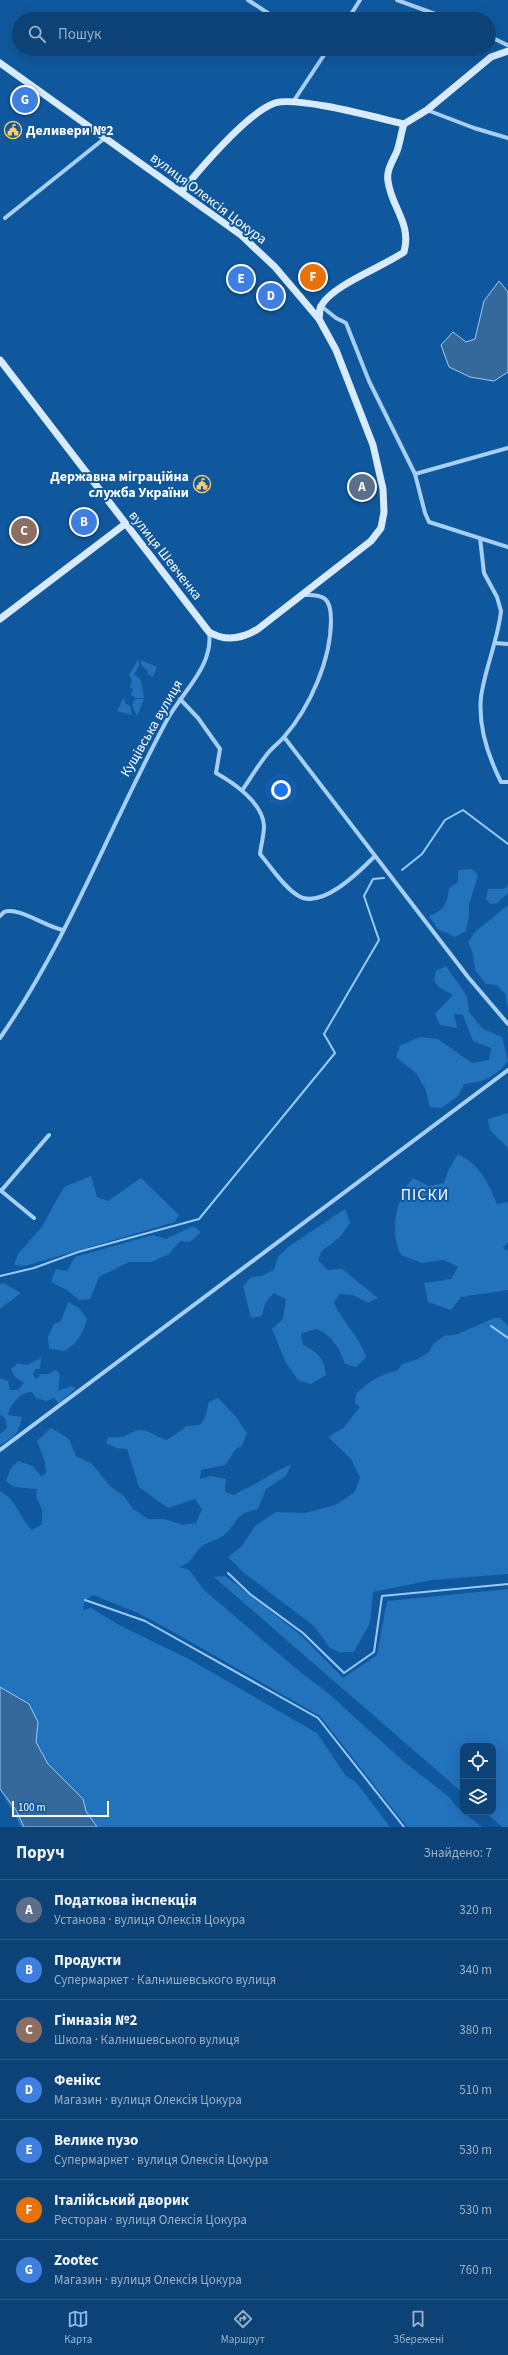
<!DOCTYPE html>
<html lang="uk">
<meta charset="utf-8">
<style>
:root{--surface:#0c4276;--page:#1a4d7e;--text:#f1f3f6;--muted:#9ab0c5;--line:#2c5b88;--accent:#90b9f0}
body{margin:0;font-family:"Source Sans 3",sans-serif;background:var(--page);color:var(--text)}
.controls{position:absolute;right:12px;bottom:12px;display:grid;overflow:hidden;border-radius:8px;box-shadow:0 4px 16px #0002}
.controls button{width:36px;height:36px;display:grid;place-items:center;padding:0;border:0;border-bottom:1px solid var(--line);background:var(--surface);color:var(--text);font:20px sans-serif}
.scale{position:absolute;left:12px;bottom:10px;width:97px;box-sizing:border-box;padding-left:4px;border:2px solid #fff;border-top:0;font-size:11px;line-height:14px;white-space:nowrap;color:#fff;-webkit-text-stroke:3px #10589e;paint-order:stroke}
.you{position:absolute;left:281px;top:790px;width:14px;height:14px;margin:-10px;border:3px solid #fff;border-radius:50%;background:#1a73e8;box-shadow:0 0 0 6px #1a73e833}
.badge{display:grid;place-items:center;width:26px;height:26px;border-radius:50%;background:var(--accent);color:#fff;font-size:13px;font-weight:700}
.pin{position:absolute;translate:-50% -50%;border:2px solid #fff;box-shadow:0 1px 4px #0006}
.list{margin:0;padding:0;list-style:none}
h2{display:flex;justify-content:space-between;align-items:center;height:52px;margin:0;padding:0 16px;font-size:17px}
h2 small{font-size:13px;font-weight:400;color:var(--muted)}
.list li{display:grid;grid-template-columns:26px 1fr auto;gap:12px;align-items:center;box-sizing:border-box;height:60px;padding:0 16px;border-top:1px solid var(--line)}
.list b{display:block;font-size:15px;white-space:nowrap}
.list p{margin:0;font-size:13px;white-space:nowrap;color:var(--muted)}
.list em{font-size:13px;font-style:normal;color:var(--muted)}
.icon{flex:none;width:22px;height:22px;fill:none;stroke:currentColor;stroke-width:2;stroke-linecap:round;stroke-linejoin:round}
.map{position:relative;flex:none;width:508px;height:1827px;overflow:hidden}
.search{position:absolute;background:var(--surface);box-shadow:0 4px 16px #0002;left:12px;right:12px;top:12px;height:44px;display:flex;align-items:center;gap:10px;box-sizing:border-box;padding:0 14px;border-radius:22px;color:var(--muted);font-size:15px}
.sheet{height:472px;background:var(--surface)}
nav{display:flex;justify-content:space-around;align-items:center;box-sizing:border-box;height:56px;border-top:1px solid var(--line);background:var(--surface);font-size:11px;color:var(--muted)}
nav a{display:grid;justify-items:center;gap:2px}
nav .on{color:var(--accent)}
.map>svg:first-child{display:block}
.green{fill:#2372bc}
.water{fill:#36699b;stroke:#98cbf8}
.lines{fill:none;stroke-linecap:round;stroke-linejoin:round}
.stream{stroke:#98cbf8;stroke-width:2}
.street{stroke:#a6cff5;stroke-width:4}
.secondary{stroke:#d7eafe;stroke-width:7}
.labels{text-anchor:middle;stroke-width:4;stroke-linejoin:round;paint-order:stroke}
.poi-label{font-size:14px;font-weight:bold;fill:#fff;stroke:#10589e;text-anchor:start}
.street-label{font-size:14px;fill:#fff;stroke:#10589e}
.quarter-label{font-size:16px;letter-spacing:1px;fill:#fff;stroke:#10589e}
</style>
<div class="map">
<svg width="508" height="1827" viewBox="0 0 508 1827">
<rect width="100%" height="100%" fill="#10589e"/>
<path class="green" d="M 139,658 L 139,666 L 134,674 L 141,680 L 144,698 L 135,698 L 131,694 L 133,689 L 130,687 L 132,680 L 129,675 Z
M 141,660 L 157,667 L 153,677 L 147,674 L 148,671 L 141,665 Z
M 124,697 L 125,703 L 130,706 L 132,715 L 117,711 Z
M 135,699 L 144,699 L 137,716 L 132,705 Z
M 472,869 L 478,875 L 469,905 L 469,917 L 466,931 L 455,937 L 438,929 L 429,916 C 445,910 447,904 449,888 L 458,882 L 458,870 Z
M 508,885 L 508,893 L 497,903 L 490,904 L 486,899 L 488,889 L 504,889 Z
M 508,905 L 508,1009 L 505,994 L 497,985 L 486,984 L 475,970 L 473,954 L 468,942 L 475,932 Z
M 446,966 L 467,996 L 469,1012 L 483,1029 L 502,1037 L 508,1061 C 495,1077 485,1082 464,1084 L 458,1096 L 442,1108 L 430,1107 L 425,1088 L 416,1073 L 396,1057 L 400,1046 L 419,1037 L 438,1039 L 472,1063 L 489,1060 L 491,1048 L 473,1041 L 463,1015 L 454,1014 L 457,1028 L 440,1025 L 435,1014 L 453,995 L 439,987 L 434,981 L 436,971 Z
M 508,1113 L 508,1148 L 490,1130 L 488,1119 Z
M 458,1154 C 480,1165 488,1182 497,1204 L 508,1202 L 508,1242 L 503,1248 L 508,1251 L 508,1290 L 461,1297 L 451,1310 L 428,1302 L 424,1283 L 451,1279 L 458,1267 L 444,1260 L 422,1263 L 401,1255 C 389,1233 396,1197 413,1178 L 429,1186 L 444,1183 L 448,1171 Z
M 91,1176 L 97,1197 L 108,1201 L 141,1178 L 179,1215 L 175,1222 L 25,1266 L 14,1265 L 18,1254 L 41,1228 L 64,1187 Z
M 345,1209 L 350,1223 L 340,1237 L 322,1251 L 318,1260 L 327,1270 L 342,1269 L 378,1298 L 368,1303 L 353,1295 L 339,1294 L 334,1303 C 343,1323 360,1337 366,1357 L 356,1367 L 345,1364 C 339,1348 333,1336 317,1329 L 301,1333 L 303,1345 C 317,1352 325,1358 326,1375 L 311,1384 L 298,1380 L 286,1363 L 272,1329 L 283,1319 L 286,1299 L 274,1293 L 265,1303 L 262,1316 L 251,1318 L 243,1286 L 251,1277 L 262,1276 L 274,1270 L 278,1257 L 288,1247 Z
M 193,1226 L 201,1232 L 190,1242 L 180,1241 L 169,1254 L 151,1262 L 129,1262 L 99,1277 L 90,1299 L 79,1300 L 67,1290 L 51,1282 L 56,1269 L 67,1271 L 75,1257 L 153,1235 L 166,1239 Z
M 3,1283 L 21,1293 L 0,1309 L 0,1284 Z
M 68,1302 L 79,1308 L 87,1319 C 83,1335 77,1342 65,1351 L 49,1349 L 48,1337 L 54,1324 L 61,1321 Z
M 494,1318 L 500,1318 L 508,1326 L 508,1574 L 432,1580 L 373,1592 L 370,1623 L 354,1652 L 339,1652 L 330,1648 L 314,1626 L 244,1573 L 228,1557 L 242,1546 L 255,1526 L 276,1512 L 305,1513 L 335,1505 L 355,1492 L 360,1477 L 351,1459 L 328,1437 L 343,1428 L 360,1407 L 355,1403 L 356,1394 C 372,1379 378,1376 398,1370 L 402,1364 L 416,1360 L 429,1352 L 433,1344 L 444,1336 L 458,1334 Z
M 41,1358 L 40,1369 L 35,1369 L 33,1375 L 36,1379 L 41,1374 L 48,1374 L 56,1370 L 60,1374 L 58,1391 L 71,1386 L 76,1388 L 59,1403 L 54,1398 L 46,1401 L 36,1398 L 32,1392 C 21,1392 10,1404 8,1415 L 22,1417 C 18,1435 15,1436 0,1445 L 0,1434 L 7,1428 L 5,1418 L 0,1415 L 0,1378 L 8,1381 L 10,1390 L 18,1390 L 24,1383 L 14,1376 L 11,1369 L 18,1363 L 27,1365 Z
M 218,1398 L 236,1417 L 247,1433 L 242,1446 L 236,1449 L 225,1465 L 201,1470 L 200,1479 L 210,1476 L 226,1479 L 225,1492 L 234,1495 C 243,1489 253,1486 262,1480 C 272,1474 279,1469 291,1465 L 286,1476 L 266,1489 L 258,1509 C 232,1514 240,1522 223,1536 C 218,1540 210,1541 204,1545 C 192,1553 196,1561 179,1567 L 189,1570 L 204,1590 L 299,1671 L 328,1693 L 402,1760 L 449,1797 L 457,1807 L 482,1827 L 407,1827 L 320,1716 L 168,1629 L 138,1613 L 93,1595 L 85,1600 L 83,1610 L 91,1608 L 119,1625 L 187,1658 L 317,1733 L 346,1776 L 356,1782 L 390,1827 L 21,1827 L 0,1789 L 0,1491 C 18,1501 19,1518 32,1530 L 42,1524 L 42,1509 L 36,1497 L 37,1489 L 14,1487 L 6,1481 L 11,1468 L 18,1461 L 33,1466 L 41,1476 L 46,1474 L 45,1462 L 37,1441 L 51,1428 L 69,1439 L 76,1456 L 92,1464 L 110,1486 L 124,1496 L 133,1509 L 148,1519 L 164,1519 L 183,1525 L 196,1523 L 202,1509 L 195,1499 L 168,1508 L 139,1487 L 127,1449 L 116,1448 L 106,1443 L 108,1437 C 112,1437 117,1438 121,1437 C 128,1436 133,1430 141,1430 C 152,1431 157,1438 167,1440 L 187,1426 L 200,1425 L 205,1418 L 209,1402 Z
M 225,1576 L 301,1635 L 343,1678 L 377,1655 L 387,1601 L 508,1589 L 508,1827 L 502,1827 L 485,1812 L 493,1812 L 493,1746 L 463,1746 L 463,1793 L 214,1577 Z"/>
<path class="water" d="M 499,281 L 508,292 L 508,372 L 494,381 L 470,377 L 449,367 L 441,345 L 453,332 L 466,342 L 475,339 L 484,301 Z
M 0,1687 L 29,1704 L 38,1722 L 36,1742 L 48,1764 L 83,1799 L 86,1811 L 97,1827 L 24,1827 L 16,1810 L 0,1789 Z"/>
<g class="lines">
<path class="stream" d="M 402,870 L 422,854 L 445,820 L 463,810 L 508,844
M 0,1276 L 34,1268 L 78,1252 L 199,1219 L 335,1053 L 324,1034 L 379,940 L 364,896 L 373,879 L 384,878
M 491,1326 L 508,1338
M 228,1573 L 250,1594 L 303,1633 L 344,1673 L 374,1652 L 382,1596 L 508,1584
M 85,1600 L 145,1621 L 318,1718 L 404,1827"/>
<path class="street" d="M 248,0 L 277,19
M 397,0 L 449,19
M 348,19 L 360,0
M 489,36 L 507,45
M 293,102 L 328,49
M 427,110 L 474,128 L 508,138
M 5,218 L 105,138
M 321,306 L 336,318 L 346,323 L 369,381 L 415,474 L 425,513 L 429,522 L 508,547
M 415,474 L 508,448
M 480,538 L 484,573 L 497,597 L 501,611 C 498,640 485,668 481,697 C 478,727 488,756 501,782 L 508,782
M 495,643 L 508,644
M 180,699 L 198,718 L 220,749 L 216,773 C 234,783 263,803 264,826 C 264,835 261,845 260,854 C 271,867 282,885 297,895 C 320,911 358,873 374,857
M 284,737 L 468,977 L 508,1024
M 243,789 C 250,779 257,767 265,757 C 270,749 278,744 284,737 C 310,707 331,660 331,620 C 331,598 324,594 304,595
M 0,916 L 4,912 C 18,906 46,927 63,930
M 0,1038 C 69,939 110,825 167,720 C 182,692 214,666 209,632
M 0,1190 L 34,1218
M 1,1191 L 49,1135
M 0,1450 L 508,1070"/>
<path class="secondary" d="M 0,63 L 241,235 L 275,267 L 319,319 L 336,350 L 373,445 L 383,489 L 384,512 L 381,528 L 371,541 L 258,629 C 242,639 226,642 209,632 L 0,360
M 404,124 L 427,110 L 491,57 L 508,51
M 181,192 C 200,169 248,112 275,103 C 298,96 378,118 404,124
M 319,319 C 320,315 319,309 321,306 C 332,285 383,267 404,252 C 412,223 391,207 388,181 C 386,170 393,161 397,151 C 400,143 401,133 404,124
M 0,619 L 125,524"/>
</g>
<defs>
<g id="civic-ring" transform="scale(0.9)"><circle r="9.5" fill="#10589e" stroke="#ffca6a" stroke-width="1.5"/><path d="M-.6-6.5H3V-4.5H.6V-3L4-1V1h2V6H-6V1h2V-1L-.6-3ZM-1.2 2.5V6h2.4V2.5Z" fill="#ffca6a"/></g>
</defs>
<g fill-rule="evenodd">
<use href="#civic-ring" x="13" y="130"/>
<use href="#civic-ring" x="202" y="484"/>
</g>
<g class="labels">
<g class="poi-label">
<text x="26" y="135">Деливери №2</text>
<text x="189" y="481" text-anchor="end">Державна міграційна<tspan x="189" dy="16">служба України</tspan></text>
</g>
<g class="street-label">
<text transform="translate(209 198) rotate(37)" y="5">вулиця Олексія Цокура</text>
<text transform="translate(166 555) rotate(52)" y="5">вулиця Шевченка</text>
<text transform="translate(151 728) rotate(-60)" y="5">Кущівська вулиця</text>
</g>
<g class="quarter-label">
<text x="425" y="1200">ПІСКИ</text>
</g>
</g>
</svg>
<div class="controls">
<button><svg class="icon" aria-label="locate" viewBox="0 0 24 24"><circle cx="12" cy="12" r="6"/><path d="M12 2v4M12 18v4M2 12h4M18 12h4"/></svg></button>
<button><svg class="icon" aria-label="layers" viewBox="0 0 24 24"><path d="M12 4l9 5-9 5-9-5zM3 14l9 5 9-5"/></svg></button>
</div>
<div class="scale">100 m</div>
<div class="you"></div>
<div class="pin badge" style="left:362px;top:487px;background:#5c6f8a">A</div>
<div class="pin badge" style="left:84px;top:522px;background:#3f7fe0">B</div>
<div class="pin badge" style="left:24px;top:531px;background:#8d6e63">C</div>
<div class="pin badge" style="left:271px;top:296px;background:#3f7fe0">D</div>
<div class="pin badge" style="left:241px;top:279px;background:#3f7fe0">E</div>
<div class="pin badge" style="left:313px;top:277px;background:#e8710a">F</div>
<div class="pin badge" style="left:25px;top:100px;background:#3f7fe0">G</div>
<div class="search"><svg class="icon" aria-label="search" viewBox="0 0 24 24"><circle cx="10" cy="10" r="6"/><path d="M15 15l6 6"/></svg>Пошук</div>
</div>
<section class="sheet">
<h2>Поруч<small>Знайдено: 7</small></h2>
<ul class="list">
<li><span class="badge" style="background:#5c6f8a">A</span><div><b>Податкова інспекція</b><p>Установа · вулиця Олексія Цокура</p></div><em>320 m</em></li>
<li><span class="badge" style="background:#3f7fe0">B</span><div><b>Продукти</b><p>Супермаркет · Калнишевського вулиця</p></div><em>340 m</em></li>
<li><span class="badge" style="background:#8d6e63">C</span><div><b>Гімназія №2</b><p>Школа · Калнишевського вулиця</p></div><em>380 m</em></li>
<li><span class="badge" style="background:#3f7fe0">D</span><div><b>Фенікс</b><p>Магазин · вулиця Олексія Цокура</p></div><em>510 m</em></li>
<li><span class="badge" style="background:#3f7fe0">E</span><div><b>Велике пузо</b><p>Супермаркет · вулиця Олексія Цокура</p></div><em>530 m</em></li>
<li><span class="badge" style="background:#e8710a">F</span><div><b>Італійський дворик</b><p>Ресторан · вулиця Олексія Цокура</p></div><em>530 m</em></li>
<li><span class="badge" style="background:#3f7fe0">G</span><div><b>Zootec</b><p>Магазин · вулиця Олексія Цокура</p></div><em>760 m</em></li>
</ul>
</section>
<nav>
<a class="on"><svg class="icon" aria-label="map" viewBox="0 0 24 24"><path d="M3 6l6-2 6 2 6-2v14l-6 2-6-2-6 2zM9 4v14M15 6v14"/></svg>Карта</a>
<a><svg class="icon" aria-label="directions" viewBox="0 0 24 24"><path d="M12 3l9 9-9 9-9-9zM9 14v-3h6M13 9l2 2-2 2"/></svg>Маршрут</a>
<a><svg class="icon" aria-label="saved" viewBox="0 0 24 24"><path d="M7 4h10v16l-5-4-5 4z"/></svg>Збережені</a>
</nav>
